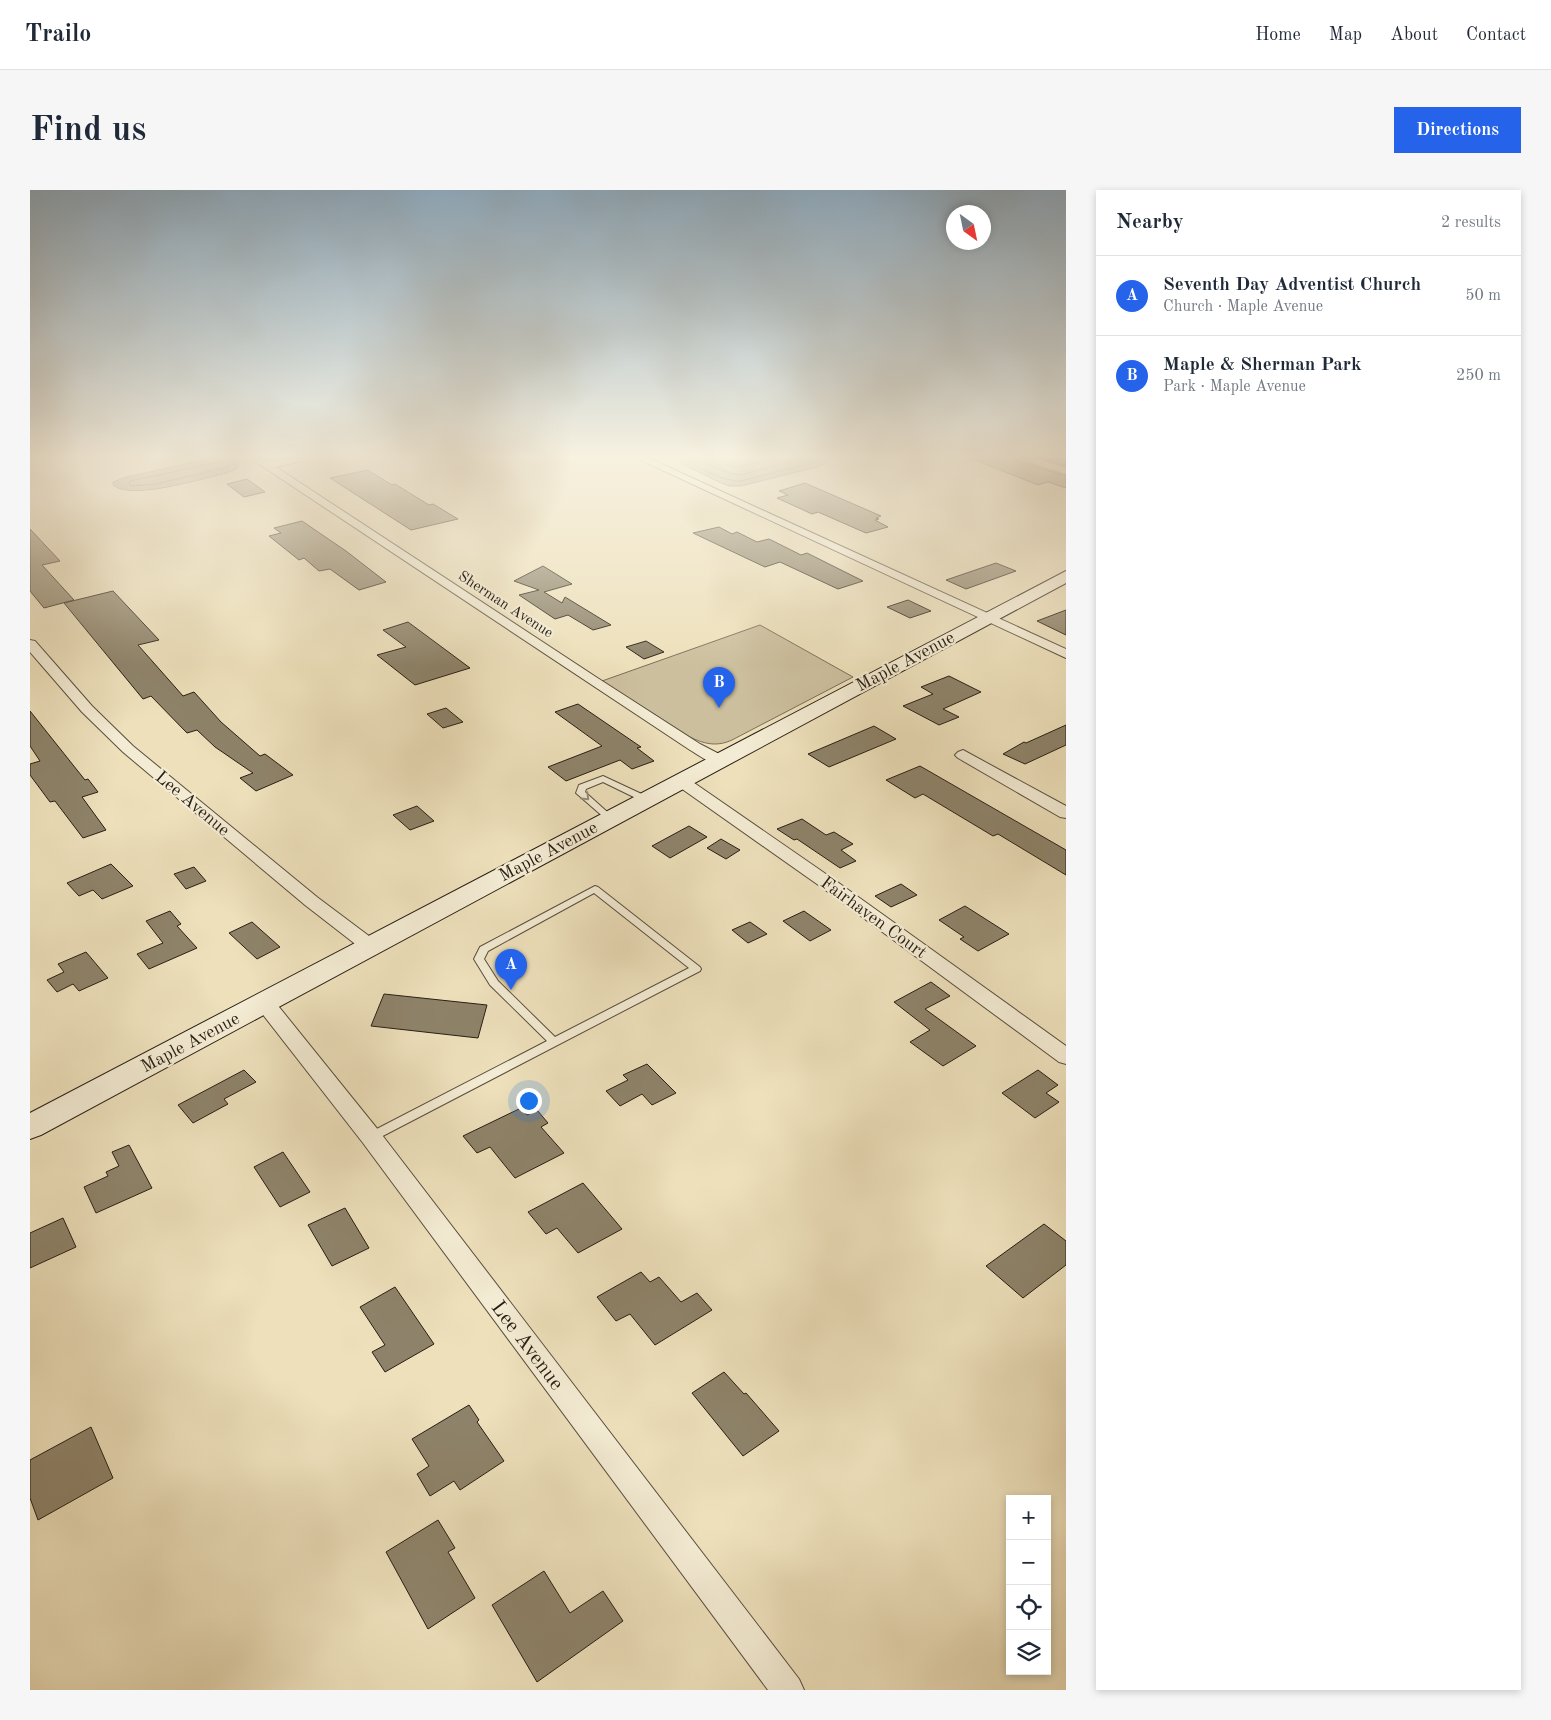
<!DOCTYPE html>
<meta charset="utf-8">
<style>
:root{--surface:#fff;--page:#f6f6f7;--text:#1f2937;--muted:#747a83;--line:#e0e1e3;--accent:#2563eb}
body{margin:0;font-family:"Old Standard TT",serif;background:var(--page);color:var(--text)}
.controls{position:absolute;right:15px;bottom:15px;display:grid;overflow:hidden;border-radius:0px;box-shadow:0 2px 8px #0003}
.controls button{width:45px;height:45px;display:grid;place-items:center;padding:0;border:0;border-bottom:1px solid var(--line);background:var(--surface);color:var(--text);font:25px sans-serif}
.compass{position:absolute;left:916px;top:15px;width:45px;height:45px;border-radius:50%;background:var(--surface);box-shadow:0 2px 8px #0003;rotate:147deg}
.you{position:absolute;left:498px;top:910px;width:18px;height:18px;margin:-12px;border:4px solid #fff;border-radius:50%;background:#1a73e8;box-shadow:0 0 0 8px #1a73e833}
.badge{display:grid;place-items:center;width:32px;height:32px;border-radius:50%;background:var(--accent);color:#fff;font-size:16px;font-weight:700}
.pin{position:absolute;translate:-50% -41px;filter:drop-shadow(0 1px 2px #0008)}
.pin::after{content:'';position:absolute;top:26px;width:18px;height:15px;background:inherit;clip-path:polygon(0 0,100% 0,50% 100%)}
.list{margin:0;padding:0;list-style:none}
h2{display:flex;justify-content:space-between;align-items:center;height:65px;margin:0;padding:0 20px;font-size:21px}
h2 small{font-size:16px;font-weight:400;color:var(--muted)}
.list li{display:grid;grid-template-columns:32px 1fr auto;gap:15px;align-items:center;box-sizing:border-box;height:80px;padding:0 20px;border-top:1px solid var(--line)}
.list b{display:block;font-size:19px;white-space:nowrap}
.list p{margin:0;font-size:16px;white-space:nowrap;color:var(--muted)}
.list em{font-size:16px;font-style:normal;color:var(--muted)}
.icon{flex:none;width:28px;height:28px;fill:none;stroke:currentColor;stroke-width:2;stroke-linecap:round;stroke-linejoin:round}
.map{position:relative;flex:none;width:1036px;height:1500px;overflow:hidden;border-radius:0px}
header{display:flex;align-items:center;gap:30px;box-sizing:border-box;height:70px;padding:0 25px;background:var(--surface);border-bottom:1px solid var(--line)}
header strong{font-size:24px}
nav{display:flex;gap:28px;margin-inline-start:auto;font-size:18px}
.intro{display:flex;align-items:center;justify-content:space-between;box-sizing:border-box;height:120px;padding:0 30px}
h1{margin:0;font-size:35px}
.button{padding:12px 22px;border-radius:0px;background:var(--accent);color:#fff;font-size:18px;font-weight:700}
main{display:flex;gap:30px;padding:0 30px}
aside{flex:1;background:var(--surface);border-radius:0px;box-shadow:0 2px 8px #0003}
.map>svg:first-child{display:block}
.green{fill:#ccbf9e;stroke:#7a6e58}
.water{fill:#aa9e82;stroke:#766b56}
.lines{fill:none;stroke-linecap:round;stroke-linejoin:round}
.shore{stroke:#695e4a;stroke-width:1}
.building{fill:#8e836a;stroke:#281e13}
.lane-casing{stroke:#594e3d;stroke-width:2}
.street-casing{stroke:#594e3d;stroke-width:2}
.secondary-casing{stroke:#281e13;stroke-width:2}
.lane{fill:#f3ebd3;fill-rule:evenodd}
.street{fill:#f3ebd3;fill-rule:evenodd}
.secondary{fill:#f3ebd3;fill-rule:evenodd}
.oneway{stroke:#988f7d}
.labels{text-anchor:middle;stroke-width:4.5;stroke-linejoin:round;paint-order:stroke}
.far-street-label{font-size:15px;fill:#281e13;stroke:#f3ebd3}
.street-label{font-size:18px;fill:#281e13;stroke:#f3ebd3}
.near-street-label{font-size:21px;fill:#281e13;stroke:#f3ebd3}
</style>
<header>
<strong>Trailo</strong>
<nav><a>Home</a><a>Map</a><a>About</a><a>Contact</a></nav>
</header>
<div class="intro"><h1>Find us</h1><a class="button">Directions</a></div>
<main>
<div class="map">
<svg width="1036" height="1500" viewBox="0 0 1036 1500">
<rect width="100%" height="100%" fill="#ede0bb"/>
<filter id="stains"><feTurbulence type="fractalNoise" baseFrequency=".004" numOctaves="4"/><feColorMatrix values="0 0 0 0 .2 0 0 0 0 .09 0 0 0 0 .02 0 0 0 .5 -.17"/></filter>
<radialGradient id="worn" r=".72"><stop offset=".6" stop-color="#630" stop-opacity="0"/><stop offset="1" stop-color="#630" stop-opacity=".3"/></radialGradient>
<path class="green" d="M 730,435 L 823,487 L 702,550 C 687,557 674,554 660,547 L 572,491 Z"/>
<path class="water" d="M 649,266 L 791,266 L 798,270 L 797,273 L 787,277 L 711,296 L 699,296 L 689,292 L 654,275 L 648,270 Z
M 187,267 C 197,267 203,267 209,275 L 208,278 L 197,283 C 174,288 101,311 83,295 L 83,292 L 96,287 Z"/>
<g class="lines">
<path class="shore" d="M 189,266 L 185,273 L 100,291 L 99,294 L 101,296 L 126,294 L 198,277 L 200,274 L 195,266
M 653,266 C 667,279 692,291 711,291 L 786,272 L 790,266
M 661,266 L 701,284 L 710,285 L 783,266
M 681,266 L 703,277 L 710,277 L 753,266"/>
</g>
<path class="building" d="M 937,266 L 983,266 L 985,270 L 1036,286 L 1036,298 L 1018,292 L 1008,295 L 937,267 Z
M 1004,266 L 1036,266 L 1036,276 Z
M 338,280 L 362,295 L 365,294 L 399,315 L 403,314 L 428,329 L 381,340 L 300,288 Z
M 217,289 L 235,302 L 214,307 L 197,294 Z
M 775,293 L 851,326 L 846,328 L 849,329 L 845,330 L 858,337 L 836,343 L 788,322 L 782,324 L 747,308 L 758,305 L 749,301 Z
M 272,331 L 316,361 L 356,392 L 329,400 L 300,379 L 289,381 L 274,368 L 269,370 L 239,346 L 251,343 L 244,338 Z
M 689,337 L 702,344 L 707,342 L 727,352 L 739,349 L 771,365 L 777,363 L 833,391 L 808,399 L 750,372 L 735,377 L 663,343 Z
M 0,339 L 30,371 L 12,375 L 44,410 L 14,418 L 0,401 Z
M 966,373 L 986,381 L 936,399 L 916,390 Z
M 513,376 L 542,394 L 514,402 L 532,413 L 535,407 L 581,435 L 563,440 L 538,425 L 525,429 L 489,405 L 509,400 L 484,391 Z
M 83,401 L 129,450 L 108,455 L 153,506 L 164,502 L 191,532 L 230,566 L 235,564 L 263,585 L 226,601 L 210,588 L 223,583 L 185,557 L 167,540 L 157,543 L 121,506 L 113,509 L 34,413 Z
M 878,410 L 901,421 L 880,428 L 857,417 Z
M 1036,420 L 1036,445 L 1007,431 Z
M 378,432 L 405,452 L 440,478 L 385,495 L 347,465 L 376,457 L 353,440 Z
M 616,451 L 634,462 L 614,469 L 596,457 Z
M 919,486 L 951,502 L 913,519 L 929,527 L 909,535 L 873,516 L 903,504 L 891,497 Z
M 548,514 L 611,557 L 607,558 L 624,571 L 602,579 L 590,570 L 536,591 L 518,577 L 572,556 L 525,522 Z
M 416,518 L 433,532 L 413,538 L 397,524 Z
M 0,521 L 55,590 L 58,589 L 68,602 L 52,607 L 76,640 L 53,648 L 25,611 L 20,612 L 0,585 L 0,574 L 10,571 L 0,556 Z
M 1036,535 L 1036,555 L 995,574 L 973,564 L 994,552 L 996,553 Z
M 844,536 L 866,549 L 799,577 L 778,564 Z
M 890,576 L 1036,660 L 1036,685 L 968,644 L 963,646 L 893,604 L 885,608 L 856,590 Z
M 387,616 L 404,631 L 380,640 L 363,625 Z
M 772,629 L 796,645 L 804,642 L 823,654 L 811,660 L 826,671 L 810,678 L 767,649 L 764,650 L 747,639 Z
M 659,636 L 677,647 L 640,668 L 622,656 Z
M 691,649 L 710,660 L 696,669 L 677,658 Z
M 81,674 L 103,696 L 72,709 L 63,700 L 49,706 L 37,693 Z
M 164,677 L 176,691 L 156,699 L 144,684 Z
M 871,694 L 887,705 L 861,717 L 845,706 Z
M 935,716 L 979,744 L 948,761 L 930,749 L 934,747 L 909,730 Z
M 140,721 L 151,734 L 147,736 L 167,758 L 119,779 L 107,764 L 133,753 L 116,731 Z
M 774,721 L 801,740 L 780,751 L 753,731 Z
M 222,732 L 250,757 L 227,769 L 199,743 Z
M 720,732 L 737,744 L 718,753 L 702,740 Z
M 56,762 L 78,788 L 49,801 L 43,794 L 27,802 L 17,790 L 34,782 L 28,774 Z
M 901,792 L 920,806 L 895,819 L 946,856 L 913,876 L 880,852 L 900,840 L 864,812 Z
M 354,804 L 457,815 L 448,848 L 341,836 Z
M 617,874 L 646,903 L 622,915 L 612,904 L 590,916 L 576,901 L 598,890 L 593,885 Z
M 214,880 L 226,892 L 194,909 L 198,914 L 163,933 L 148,915 Z
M 1008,880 L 1028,895 L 1016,903 L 1029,912 L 1005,928 L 972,903 Z
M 491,918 L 497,925 L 507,920 L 518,933 L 511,937 L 534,963 L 485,988 L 460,957 L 447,963 L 433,946 Z
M 99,955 L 122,998 L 66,1023 L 54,997 L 78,986 L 76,982 L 89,976 L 82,962 Z
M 253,962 L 280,1002 L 250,1017 L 224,977 Z
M 553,993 L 592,1039 L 548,1063 L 527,1038 L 516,1044 L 498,1022 Z
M 315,1018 L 339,1058 L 302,1076 L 278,1035 Z
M 33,1028 L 46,1057 L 0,1078 L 0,1043 Z
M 1014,1034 L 1036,1051 L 1036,1075 L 993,1108 L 956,1076 Z
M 611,1082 L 620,1092 L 629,1087 L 651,1112 L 667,1103 L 682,1120 L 625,1155 L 600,1124 L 586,1131 L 567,1107 Z
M 365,1097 L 404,1154 L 355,1182 L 342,1162 L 355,1155 L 330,1117 Z
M 694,1182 L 714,1204 L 716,1203 L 749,1241 L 713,1266 L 662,1203 Z
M 439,1215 L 449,1230 L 447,1232 L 474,1271 L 430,1300 L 424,1291 L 400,1306 L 387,1284 L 399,1276 L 382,1249 Z
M 61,1237 L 83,1288 L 8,1330 L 0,1308 L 0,1270 Z
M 408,1330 L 425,1358 L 418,1362 L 445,1408 L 398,1439 L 356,1362 Z
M 514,1381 L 540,1423 L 573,1401 L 593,1431 L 507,1492 L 462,1415 Z"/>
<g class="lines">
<g class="lane-casing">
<path id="lane" d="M 573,586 L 618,607 L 619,609 L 615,612 L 612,611 L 573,592 L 556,599 L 555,602 L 584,628 L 583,630 L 577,630 L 546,603 L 549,595 Z
M 565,696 L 568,697 L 670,777 L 671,779 L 670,781 L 345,950 L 341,952 L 337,950 L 335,947 L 337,944 L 517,851 L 460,795 L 444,769 L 450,757 ZM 564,703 L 659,778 L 525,847 L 468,791 L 454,769 L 458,761 Z"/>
</g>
<g class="street-casing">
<path id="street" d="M 217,266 L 228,266 L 239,272 L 271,266 L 288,266 L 287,268 L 246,277 L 566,487 L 670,554 L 695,567 L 697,570 L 695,573 C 682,576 670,566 660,560 Z
M 602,266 L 614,266 L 1036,459 L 1036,468 Z
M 985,266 L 999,266 L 1036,278 L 1036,284 L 986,268 Z
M 0,450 L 5,451 L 62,516 L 103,556 L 287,707 L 347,752 L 349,756 L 347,760 L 340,762 L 333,760 L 275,715 L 93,562 L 52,522 L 0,462 Z
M 933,560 L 1036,616 L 1036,628 L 1030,627 L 928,568 L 925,565 L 928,562 Z
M 651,586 L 657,588 L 806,691 L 1036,856 L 1036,874 L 1029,872 L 794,699 L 645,594 L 643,591 L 645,588 Z
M 234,805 L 241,807 L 349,941 L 769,1489 L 774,1500 L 738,1500 L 333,953 L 227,817 L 224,812 L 227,807 Z"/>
</g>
<g class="secondary-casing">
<path id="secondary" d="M 1036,381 L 1036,393 L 11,945 L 0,949 L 0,923 Z"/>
</g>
<use href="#lane" class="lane"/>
<use href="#street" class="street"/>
<use href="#secondary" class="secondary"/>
</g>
<defs><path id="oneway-chevron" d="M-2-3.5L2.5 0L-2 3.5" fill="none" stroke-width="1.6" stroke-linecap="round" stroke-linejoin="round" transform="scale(1.25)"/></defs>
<use class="oneway" href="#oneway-chevron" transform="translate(556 607) rotate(44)"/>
<linearGradient id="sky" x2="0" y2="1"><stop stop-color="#8fabbf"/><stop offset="0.56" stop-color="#f7f1e0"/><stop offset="1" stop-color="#f7f1e0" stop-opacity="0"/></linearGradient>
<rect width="1036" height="476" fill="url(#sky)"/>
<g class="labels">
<g class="far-street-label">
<text transform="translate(476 414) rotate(33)" y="5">Sherman Avenue</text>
</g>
<g class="street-label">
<text transform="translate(875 471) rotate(-28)" y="6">Maple Avenue</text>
<text transform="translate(163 613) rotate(40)" y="6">Lee Avenue</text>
<text transform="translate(518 661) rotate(-28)" y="6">Maple Avenue</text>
<text transform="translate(844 727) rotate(36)" y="6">Fairhaven Court</text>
<text transform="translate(160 852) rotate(-28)" y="6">Maple Avenue</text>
</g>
<g class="near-street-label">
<text transform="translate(498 1155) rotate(53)" y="7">Lee Avenue</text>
</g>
</g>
<rect width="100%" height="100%" filter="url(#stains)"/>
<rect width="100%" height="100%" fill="url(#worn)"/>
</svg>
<div class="controls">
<button>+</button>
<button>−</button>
<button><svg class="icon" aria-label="locate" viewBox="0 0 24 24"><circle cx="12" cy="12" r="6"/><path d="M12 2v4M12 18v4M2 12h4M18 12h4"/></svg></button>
<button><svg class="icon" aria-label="layers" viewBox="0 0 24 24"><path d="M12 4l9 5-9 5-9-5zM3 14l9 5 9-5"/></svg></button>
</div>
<svg class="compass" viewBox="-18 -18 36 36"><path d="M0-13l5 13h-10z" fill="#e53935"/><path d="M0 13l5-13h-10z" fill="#747a83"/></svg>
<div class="you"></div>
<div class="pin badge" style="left:481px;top:800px">A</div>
<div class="pin badge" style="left:689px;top:518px">B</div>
</div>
<aside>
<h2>Nearby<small>2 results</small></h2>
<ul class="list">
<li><span class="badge">A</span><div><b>Seventh Day Adventist Church</b><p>Church · Maple Avenue</p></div><em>50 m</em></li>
<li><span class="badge">B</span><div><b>Maple &amp; Sherman Park</b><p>Park · Maple Avenue</p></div><em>250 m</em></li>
</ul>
</aside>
</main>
